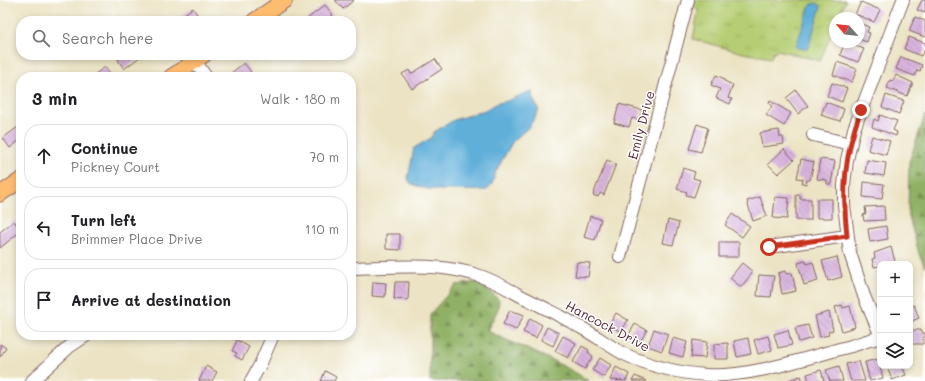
<!DOCTYPE html>
<meta charset="utf-8">
<style>
:root{--surface:#fff;--page:#f2f2f2;--text:#202124;--muted:#757577;--line:#e0e0e0}
body{margin:0;font-family:Mali,sans-serif;background:var(--page);color:var(--text)}
.controls{position:absolute;right:12px;bottom:12px;display:grid;overflow:hidden;border-radius:8px;box-shadow:0 2px 6px #0003}
.controls button{width:36px;height:36px;display:grid;place-items:center;padding:0;border:0;border-bottom:1px solid var(--line);background:var(--surface);color:var(--text);font:20px sans-serif}
.compass{position:absolute;left:829px;top:12px;width:36px;height:36px;border-radius:50%;background:var(--surface);box-shadow:0 2px 6px #0003;rotate:298deg}
.stop{position:absolute;width:12px;height:12px;margin:-9px;border:3px solid #c8321e;border-radius:50%;background:#fff}
.stop.end{background:#c8321e;border-color:#fff;box-shadow:0 1px 4px #0008}
.list{margin:0;padding:0;list-style:none}
h2{display:flex;justify-content:space-between;align-items:center;height:52px;margin:0;padding:0 16px;font-size:17px}
h2 small{font-size:13px;font-weight:400;color:var(--muted)}
.list li{display:grid;grid-template-columns:26px 1fr auto;gap:12px;align-items:center;box-sizing:border-box;height:64px;margin:0 8px 8px;padding:0 8px;border:1px solid var(--line);border-radius:16px}
.list b{display:block;font-size:15px;white-space:nowrap}
.list p{margin:0;font-size:13px;white-space:nowrap;color:var(--muted)}
.list em{font-size:13px;font-style:normal;color:var(--muted)}
.icon{flex:none;width:22px;height:22px;fill:none;stroke:currentColor;stroke-width:2;stroke-linecap:round;stroke-linejoin:round}
.map{position:relative;flex:none;width:925px;height:381px;overflow:hidden}
.search{position:absolute;background:var(--surface);box-shadow:0 2px 6px #0003;left:16px;top:16px;width:340px;height:44px;display:flex;align-items:center;gap:10px;box-sizing:border-box;padding:0 14px;border-radius:16px;color:var(--muted);font-size:15px}
.panel{position:absolute;background:var(--surface);box-shadow:0 2px 6px #0003;left:16px;top:72px;width:340px;height:268px;border-radius:16px}
.map>svg:first-child{display:block}
.grass{fill:url(#grass-tufts);stroke:#80764f}
.forest{fill:url(#forest-firs);stroke:#6d6848}
.water{fill:#5fafd9;stroke:#546782}
.building{fill:url(#building-back-hatch)}
.lines{fill:none;stroke-linecap:round;stroke-linejoin:round}
.minor-casing{stroke:#826460;stroke-width:14}
.major-casing{stroke:#826460;stroke-width:17}
.minor{stroke:#fff;stroke-width:12}
.major{stroke:#febc70;stroke-width:15}
.route{stroke:#c8321e;stroke-width:5}
.labels{text-anchor:middle;stroke-width:3;stroke-linejoin:round;paint-order:stroke}
.street-label{font-size:13px;fill:#4a1f2b;stroke:#fff}
</style>
<div class="map">
<svg width="925" height="381" viewBox="0 0 925 381">
<defs>
<pattern id="grass-tufts" width="24" height="20" patternUnits="userSpaceOnUse"><rect width="24" height="20" fill="#b6ce73"/><path d="M3 7l-1-3M5 7V3M7 7l1-3M15 17l-1-3M17 17v-4M19 17l1-3" fill="none" stroke="#9eb064"/></pattern>
<pattern id="forest-firs" width="22" height="20" patternUnits="userSpaceOnUse"><rect width="22" height="20" fill="#90b165"/><path d="M5 1l3.5 6h-7zM16 11l3.5 6h-7z" fill="#788f53"/></pattern>
<pattern id="building-back-hatch" width="6" height="6" patternUnits="userSpaceOnUse"><rect width="6" height="6" fill="#d8b4de"/><path d="M-1 5l2 2M0 0l6 6M5-1l2 2" fill="none" stroke="#bb9abf"/></pattern>
</defs>
<rect width="100%" height="100%" fill="#fff"/>
<filter id="ink" filterUnits="userSpaceOnUse"><feTurbulence type="fractalNoise" baseFrequency=".025" numOctaves="2"/><feDisplacementMap in="SourceGraphic" scale="8" xChannelSelector="R" yChannelSelector="G"/><feConvolveMatrix kernelMatrix="1 2 1 2 8 2 1 2 1" color-interpolation-filters="sRGB"/></filter>
<filter id="wash" filterUnits="userSpaceOnUse"><feTurbulence type="fractalNoise" baseFrequency=".012" numOctaves="4" result="noise"/><feDisplacementMap in="SourceGraphic" scale="16" xChannelSelector="R" yChannelSelector="G"/><feGaussianBlur stdDeviation="0.9" result="paint"/><feColorMatrix in="noise" values="0 0 0 0 0 0 0 0 0 0 0 0 0 0 0 0 0 1.4 0 .05"/><feComposite in="paint" operator="in"/></filter>
<g filter="url(#wash)">
<rect width="100%" height="100%" fill="#ebe3c3"/>
<path class="grass" d="M 693,0 L 846,0 L 838,18 L 835,18 L 835,25 L 820,61 L 778,50 L 773,52 L 771,58 L 743,53 L 693,39 L 698,12 C 698,8 696,7 692,6 Z"/>
<path class="forest" d="M 925,115 L 925,267 L 919,254 L 908,213 L 909,162 Z
M 478,282 L 490,291 L 499,300 L 498,309 L 487,331 C 521,347 557,360 589,381 L 430,381 L 430,314 L 456,285 Z"/>
<path class="water" d="M 816,3 L 820,5 L 821,7 L 808,48 L 805,49 L 797,48 L 796,46 L 809,8 L 812,4 Z
M 532,91 L 533,99 L 539,110 L 529,127 L 513,141 L 496,171 L 492,184 L 487,190 C 474,191 462,190 449,190 C 435,190 424,190 410,183 L 408,178 L 414,148 L 431,138 L 434,132 L 454,120 L 485,110 L 495,104 L 507,101 L 525,93 Z"/>
<g id="blocks">
<path class="building" d="M 335,0 L 354,0 L 343,9 Z
M 922,0 L 925,0 L 925,13 L 917,10 Z
M 861,2 L 880,10 L 874,22 L 855,14 Z
M 325,5 L 333,15 L 324,21 L 309,21 L 307,19 Z
M 193,8 L 200,19 L 197,21 L 179,21 L 177,19 Z
M 915,17 L 925,21 L 925,37 L 909,31 Z
M 859,23 L 869,27 L 867,32 L 870,33 L 867,42 L 859,39 Z
M 909,37 L 925,43 L 925,51 L 924,51 L 921,56 L 904,49 Z
M 845,42 L 864,49 L 858,62 L 840,55 Z
M 125,55 L 140,55 L 141,56 L 124,69 L 118,60 Z
M 901,57 L 922,65 L 920,71 L 917,70 L 915,76 L 896,69 Z
M 435,59 L 442,69 L 412,89 L 402,74 L 409,70 L 411,74 Z
M 837,62 L 857,69 L 852,82 L 833,75 Z
M 244,63 L 251,72 L 246,77 L 226,77 Z
M 105,67 L 112,77 L 91,77 Z
M 716,75 L 725,79 L 724,81 L 733,85 L 728,98 L 732,99 L 730,104 L 716,98 L 720,89 L 711,85 Z
M 896,75 L 913,83 L 907,96 L 887,88 L 890,80 L 893,81 Z
M 832,83 L 847,88 L 842,102 L 827,96 Z
M 796,90 L 808,106 L 798,114 L 786,98 Z
M 886,95 L 904,101 L 899,114 L 882,107 Z
M 770,101 L 791,113 L 784,126 L 766,115 L 772,106 L 769,104 Z
M 826,102 L 844,109 L 840,121 L 821,115 Z
M 619,104 L 642,110 L 639,120 L 632,118 L 629,127 L 614,123 Z
M 880,115 L 897,121 L 893,130 L 897,132 L 896,136 L 872,127 L 874,119 L 878,121 Z
M 697,124 L 708,128 L 701,152 L 689,149 Z
M 18,127 L 21,130 L 21,139 L 10,148 L 3,138 Z
M 779,130 L 780,137 L 783,137 L 784,144 L 762,147 L 760,133 Z
M 872,136 L 890,141 L 886,155 L 868,150 Z
M 784,149 L 794,160 L 778,174 L 768,164 Z
M 801,159 L 814,162 L 810,180 L 807,180 L 806,184 L 802,183 L 803,179 L 797,178 Z
M 820,159 L 835,161 L 831,184 L 827,184 L 827,180 L 817,179 Z
M 607,160 L 616,164 L 604,195 L 600,193 L 598,197 L 593,195 Z
M 867,160 L 886,163 L 884,176 L 865,173 Z
M 683,168 L 695,172 L 693,178 L 700,180 L 694,197 L 686,195 L 687,192 L 677,189 Z
M 864,182 L 884,184 L 882,199 L 863,197 Z
M 796,195 L 800,195 L 800,199 L 811,199 L 811,220 L 796,220 Z
M 760,197 L 767,216 L 753,221 L 747,201 Z
M 775,197 L 789,198 L 787,219 L 773,218 Z
M 817,199 L 832,199 L 832,218 L 817,218 Z
M 884,206 L 885,220 L 864,221 L 863,215 L 866,214 L 865,207 Z
M 732,214 L 750,226 L 742,237 L 725,225 Z
M 590,216 L 601,219 L 595,240 L 584,237 Z
M 668,220 L 679,223 L 673,245 L 663,243 Z
M 14,221 L 21,231 L 0,248 L 0,232 Z
M 886,226 L 888,239 L 870,242 L 868,229 Z
M 386,234 L 400,234 L 400,250 L 386,249 Z
M 719,242 L 739,242 L 739,257 L 719,257 Z
M 891,247 L 895,261 L 886,264 L 880,264 L 880,266 L 874,267 L 872,259 L 875,258 L 874,253 Z
M 837,257 L 842,277 L 828,281 L 822,261 Z
M 806,261 L 807,264 L 813,262 L 818,281 L 804,285 L 798,263 Z
M 577,262 L 590,263 L 588,277 L 575,276 Z
M 742,263 L 753,272 L 741,287 L 730,278 Z
M 785,271 L 786,274 L 792,273 L 796,291 L 782,294 L 778,273 Z
M 759,275 L 774,276 L 771,297 L 757,296 Z
M 373,282 L 386,283 L 385,297 L 372,296 Z
M 395,282 L 409,282 L 408,300 L 394,299 Z
M 842,305 L 843,308 L 850,306 L 855,327 L 842,331 L 835,307 Z
M 914,305 L 919,318 L 910,322 L 910,307 Z
M 510,310 L 516,313 L 517,312 L 524,315 L 516,330 L 503,324 Z
M 829,312 L 833,330 L 828,332 L 829,335 L 820,337 L 815,316 Z
M 616,313 L 628,320 L 621,332 L 609,325 Z
M 530,318 L 542,325 L 536,338 L 523,332 Z
M 635,324 L 647,330 L 640,342 L 628,336 Z
M 808,325 L 812,338 L 799,342 L 795,328 Z
M 547,327 L 559,333 L 553,346 L 541,340 Z
M 654,329 L 668,334 L 662,351 L 648,346 Z
M 788,330 L 792,345 L 778,348 L 774,334 Z
M 910,330 L 921,330 L 921,333 L 925,333 L 925,337 L 923,337 L 923,344 L 910,344 Z
M 307,335 L 319,335 L 318,339 Z
M 563,336 L 576,343 L 568,358 L 555,351 Z
M 768,336 L 772,350 L 758,354 L 754,340 Z
M 673,338 L 687,342 L 683,357 L 669,353 Z
M 748,338 L 751,354 L 737,357 L 734,341 Z
M 237,340 L 249,347 L 242,360 L 235,356 L 237,353 L 232,351 Z
M 693,340 L 707,342 L 705,358 L 691,357 Z
M 728,343 L 728,359 L 714,359 L 714,344 Z
M 0,344 L 6,348 L 0,357 Z
M 582,346 L 589,350 L 588,352 L 593,356 L 585,369 L 573,362 Z
M 600,358 L 611,365 L 604,377 L 592,370 Z
M 878,359 L 883,378 L 870,381 L 865,362 Z
M 859,361 L 865,381 L 851,381 L 846,364 Z
M 206,366 L 217,372 L 212,381 L 199,381 Z
M 839,366 L 843,381 L 830,381 L 826,370 Z
M 887,366 L 902,366 L 906,375 L 892,380 Z
M 616,367 L 629,374 L 626,381 L 610,380 Z
M 821,370 L 824,381 L 809,381 L 807,374 Z
M 325,371 L 336,377 L 334,381 L 321,381 Z
M 635,376 L 646,381 L 632,381 Z
M 801,376 L 803,381 L 790,381 L 789,380 Z"/>
</g>
</g>
<g filter="url(#ink)">
<use href="#blocks" fill-opacity="0" stroke="#826460" stroke-width="1"/>
<g class="lines">
<g class="minor-casing">
<path id="minor" d="M 195,61 L 206,77
M 813,135 L 850,144
M 769,247 L 847,236
M 620,257 L 688,0
M 351,268 C 394,267 439,262 480,276 C 495,281 508,289 521,296 C 541,306 561,316 580,327 C 595,335 609,346 624,354 C 650,366 678,373 706,375 C 750,378 808,357 851,346 C 861,343 870,339 880,338
M 880,334 L 864,296 L 850,253 L 844,205 L 844,185 L 847,160 L 854,129 L 903,0
M 32,381 L 69,347 L 87,335
M 251,381 L 260,365 L 273,335"/>
</g>
<g class="major-casing">
<path id="major" d="M 254,21 L 285,0
M 171,77 L 204,55
M 0,194 L 21,180"/>
</g>
<use href="#minor" class="minor"/>
<use href="#major" class="major"/>
</g>
</g>
<g class="lines" filter="url(#ink)">
<path class="route" d="M 769,247 L 847,236 C 842,188 844,156 861,110"/>
</g>
<g class="labels">
<g class="street-label">
<text transform="translate(641 125) rotate(-75)" y="5">Emily Drive</text>
<text transform="translate(608 326) rotate(28)" y="5">Hancock Drive</text>
</g>
</g>
</svg>
<div class="controls">
<button>+</button>
<button>−</button>
<button><svg class="icon" aria-label="layers" viewBox="0 0 24 24"><path d="M12 4l9 5-9 5-9-5zM3 14l9 5 9-5"/></svg></button>
</div>
<svg class="compass" viewBox="-18 -18 36 36"><path d="M0-13l5 13h-10z" fill="#e53935"/><path d="M0 13l5-13h-10z" fill="#757577"/></svg>
<div class="stop" style="left:769px;top:247px"></div>
<div class="stop end" style="left:861px;top:110px"></div>
<div class="search"><svg class="icon" aria-label="search" viewBox="0 0 24 24"><circle cx="10" cy="10" r="6"/><path d="M15 15l6 6"/></svg>Search here</div>
<section class="panel">
<h2>3 min<small>Walk · 180 m</small></h2>
<ul class="list">
<li><svg class="icon" aria-label="ahead" viewBox="0 0 24 24"><path d="M12 20V5M6 11l6-6 6 6"/></svg><div><b>Continue</b><p>Pickney Court</p></div><em>70 m</em></li>
<li><svg class="icon" aria-label="left" viewBox="0 0 24 24"><path d="M17 20v-9H6M10 6l-5 5 5 5"/></svg><div><b>Turn left</b><p>Brimmer Place Drive</p></div><em>110 m</em></li>
<li><svg class="icon" aria-label="arrive" viewBox="0 0 24 24"><path d="M6 21V4h12l-3 4 3 4H6"/></svg><div><b>Arrive at destination</b></div></li>
</ul>
</section>
</div>
